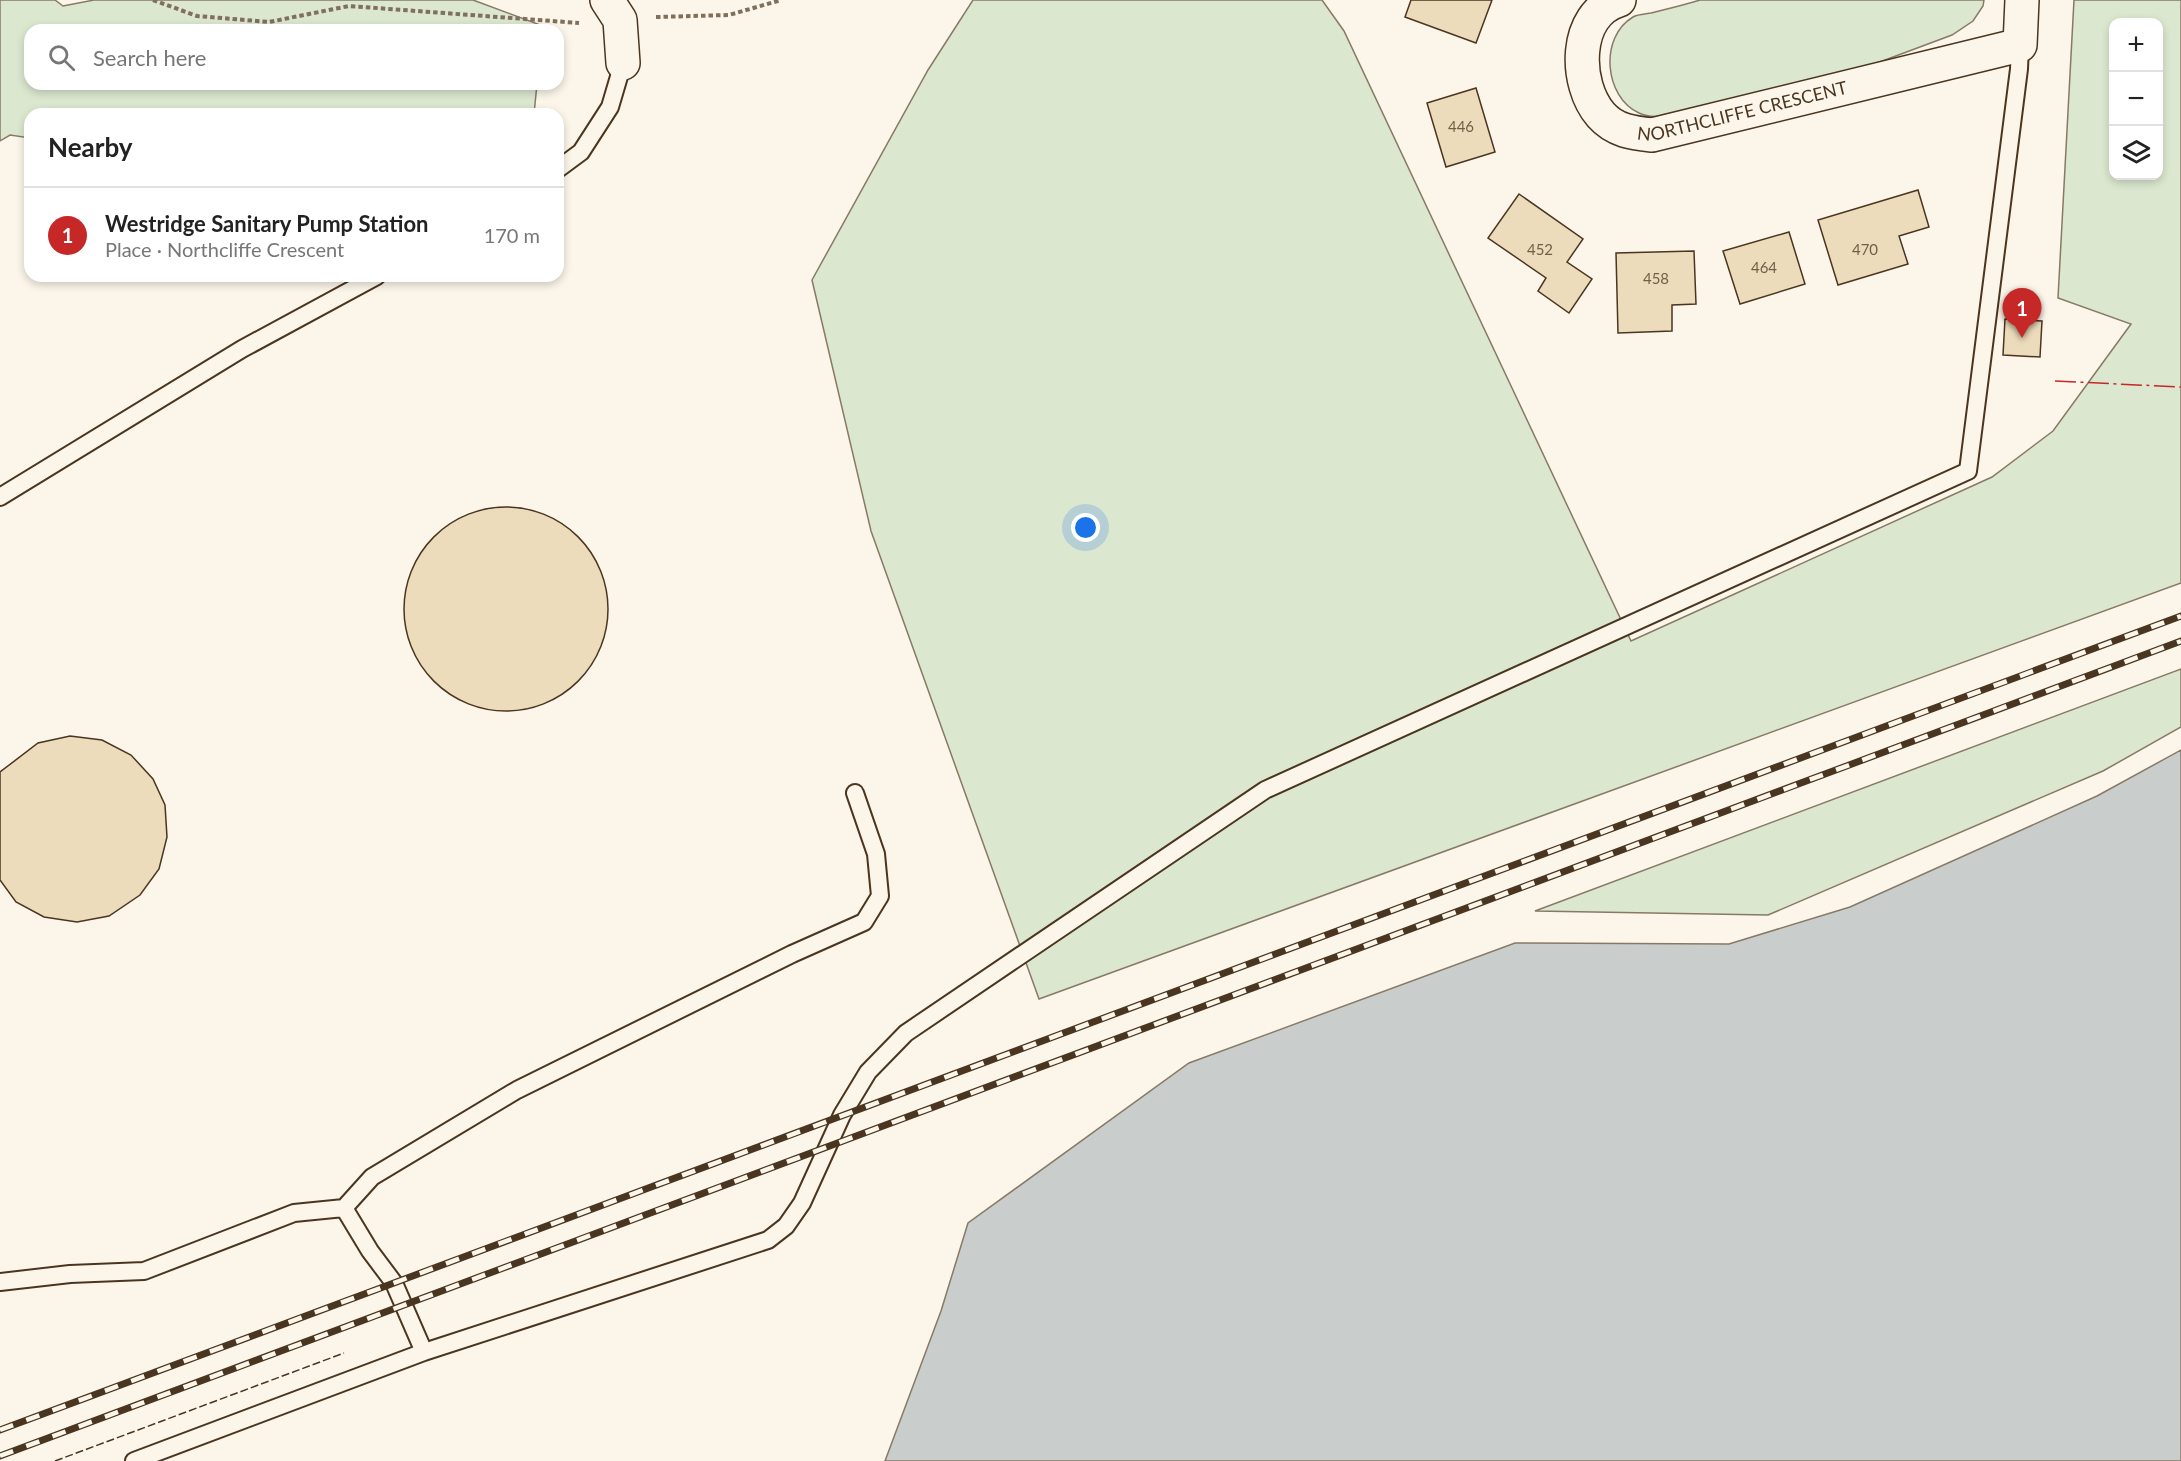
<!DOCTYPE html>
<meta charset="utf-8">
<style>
:root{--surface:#fff;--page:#f6f6f6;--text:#222;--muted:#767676;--line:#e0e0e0;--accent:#c62828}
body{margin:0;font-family:Lato,sans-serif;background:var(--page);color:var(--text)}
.controls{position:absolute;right:18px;top:18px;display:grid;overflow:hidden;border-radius:12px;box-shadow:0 3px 9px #0003}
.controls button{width:54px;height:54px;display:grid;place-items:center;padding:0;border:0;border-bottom:2px solid var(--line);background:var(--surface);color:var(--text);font:30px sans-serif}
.you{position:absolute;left:1086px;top:528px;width:21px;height:21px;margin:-15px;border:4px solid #fff;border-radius:50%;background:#1a73e8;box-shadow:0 0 0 9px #1a73e833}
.badge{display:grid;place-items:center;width:39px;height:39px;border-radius:50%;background:var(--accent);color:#fff;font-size:20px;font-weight:700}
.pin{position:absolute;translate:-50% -50px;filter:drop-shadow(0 2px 3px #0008)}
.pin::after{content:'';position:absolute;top:32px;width:21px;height:18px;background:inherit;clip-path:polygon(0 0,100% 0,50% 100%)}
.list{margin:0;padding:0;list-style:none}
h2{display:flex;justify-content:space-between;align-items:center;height:78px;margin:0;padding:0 24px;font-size:26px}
h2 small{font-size:20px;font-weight:400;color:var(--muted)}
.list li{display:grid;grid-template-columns:39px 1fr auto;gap:18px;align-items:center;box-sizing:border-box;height:96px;padding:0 24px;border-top:2px solid var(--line)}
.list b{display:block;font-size:22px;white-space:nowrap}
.list p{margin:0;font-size:20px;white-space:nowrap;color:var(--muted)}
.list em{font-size:20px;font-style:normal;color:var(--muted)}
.icon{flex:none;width:33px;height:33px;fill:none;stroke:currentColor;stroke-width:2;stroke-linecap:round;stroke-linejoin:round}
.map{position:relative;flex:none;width:2181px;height:1461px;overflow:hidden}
.search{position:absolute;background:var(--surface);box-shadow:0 3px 9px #0003;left:24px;top:24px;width:540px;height:66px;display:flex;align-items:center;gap:15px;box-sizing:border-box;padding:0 21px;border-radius:18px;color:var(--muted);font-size:22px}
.panel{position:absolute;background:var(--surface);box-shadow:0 3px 9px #0003;left:24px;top:108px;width:540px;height:174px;border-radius:18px}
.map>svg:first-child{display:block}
.green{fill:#dce7d0;stroke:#887966;stroke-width:1.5;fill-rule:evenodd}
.water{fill:#c9cecd;stroke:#887966;stroke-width:1.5}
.building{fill:#ecdcbc;stroke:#4a3520;stroke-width:1.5}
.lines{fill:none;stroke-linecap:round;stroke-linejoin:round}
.service-casing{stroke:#4a3520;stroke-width:20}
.minor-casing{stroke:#4a3520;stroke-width:36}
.path{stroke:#7f6f5c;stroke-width:4;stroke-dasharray:4.5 3;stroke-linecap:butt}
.service{stroke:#fbf6e9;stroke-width:16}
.minor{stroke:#fbf6e9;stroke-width:33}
.rail-casing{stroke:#4a3520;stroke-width:7}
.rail{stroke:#fbf6e9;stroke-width:4.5;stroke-dasharray:14;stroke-linecap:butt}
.fence{stroke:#4a3520;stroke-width:1.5;stroke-dasharray:8 3;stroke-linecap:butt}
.power{stroke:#c62828;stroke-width:1.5;stroke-dasharray:21 4.5 3 4.5;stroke-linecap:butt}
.labels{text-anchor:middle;stroke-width:4.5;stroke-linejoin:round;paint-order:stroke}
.number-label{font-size:15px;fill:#725f47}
.street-label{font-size:18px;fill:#4a3520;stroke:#fbf6e9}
</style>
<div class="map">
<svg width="2181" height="1461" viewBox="0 0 2181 1461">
<rect width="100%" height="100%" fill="#fbf6e9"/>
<path class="green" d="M 0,0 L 55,0 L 63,6 L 94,0 L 473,0 L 543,26 L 543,30 L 30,30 L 30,84 L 537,84 L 534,114 L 30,114 L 30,138 L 10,135 L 0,141 Z
M 973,0 L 1322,0 L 1344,31 L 1631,641 L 1992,477 L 2053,431 L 2131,324 L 2058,298 L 2074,0 L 2181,0 L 2181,583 L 1039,999 L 871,531 L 812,280 L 928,70 ZM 2114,22 L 2158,22 L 2158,176 L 2114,176 Z
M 1700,0 L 1984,0 L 1983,6 L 1973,21 L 1952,35 L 1869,66 L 1684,112 C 1669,115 1653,120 1639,113 C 1604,97 1599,37 1633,17 C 1638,14 1646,14 1651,13 C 1667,9 1684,5 1700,0 Z
M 2181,669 L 2181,727 L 2103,771 L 1768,915 L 1535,911 Z"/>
<path class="water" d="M 2181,750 L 2181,1461 L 885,1461 L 941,1311 L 968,1223 L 1189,1063 L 1515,943 L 1729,944 L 1850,907 L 2097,796 Z"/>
<path class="building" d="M 1411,0 L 1492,0 L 1476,43 L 1405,17 Z
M 1476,88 L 1495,152 L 1446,167 L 1427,103 Z
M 1918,190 L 1929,227 L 1899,236 L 1908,264 L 1838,285 L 1818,220 Z
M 1519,194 L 1583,239 L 1567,262 L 1592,279 L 1569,313 L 1538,291 L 1546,278 L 1488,238 Z
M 1789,232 L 1805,284 L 1740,304 L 1723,251 Z
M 1694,251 L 1696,304 L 1672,305 L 1672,331 L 1618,333 L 1616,253 Z
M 2005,319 L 2042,321 L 2040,357 L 2003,355 Z
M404 609a102 102 0 1 1 204 0a102 102 0 1 1-204 0Z
M 70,736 L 102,740 L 131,755 L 153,779 L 165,805 L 167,837 L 159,869 L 140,895 L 109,916 L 77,922 L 44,917 L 16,902 L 0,880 L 0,772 L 38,743 Z"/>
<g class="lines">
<g class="service-casing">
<path id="service" d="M 558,169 L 581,152 L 610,107 L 623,63
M 0,497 L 242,349 L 377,276
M 344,1208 L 372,1177 L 517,1090 L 792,954 L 864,922 L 880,896 L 876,854 L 855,793
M 0,1282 L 70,1274 L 144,1271 L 294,1213 L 344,1208 L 370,1251 L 394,1283 L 424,1352 L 134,1461
M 424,1352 L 768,1240 L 786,1226 L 802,1203 L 842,1115 L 868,1072 L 906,1033 L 1265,790 L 1968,471 L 2019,69 L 2020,45"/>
</g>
<g class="minor-casing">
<g id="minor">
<path d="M 607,0 L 620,20 L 623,63"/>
<path id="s1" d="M 1619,0 C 1573,14 1574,84 1601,115 C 1615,131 1633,133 1652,135 L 2020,45 L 2022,0"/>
</g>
</g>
<path class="path" d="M 153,0 L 197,16 L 269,22 L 349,6 L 579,23
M 656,17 L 729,15 L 781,0"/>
<use href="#service" class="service"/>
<use href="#minor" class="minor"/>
<g class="rail-casing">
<path id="rail" d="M 0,1430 L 2181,616
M 0,1456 L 2181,641"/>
</g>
<use href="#rail" class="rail"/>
<path class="fence" d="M 55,1461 L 344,1353"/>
<path class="power" d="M 2055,381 L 2181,387"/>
</g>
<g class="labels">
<g class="number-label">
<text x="1461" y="132">446</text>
<text x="1540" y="255">452</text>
<text x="1865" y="255">470</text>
<text x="1764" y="273">464</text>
<text x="1656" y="284">458</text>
</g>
<g class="street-label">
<text dy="6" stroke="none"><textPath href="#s1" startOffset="284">NORTHCLIFFE CRESCENT</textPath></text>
</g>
</g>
</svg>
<div class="controls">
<button>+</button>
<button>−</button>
<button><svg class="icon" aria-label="layers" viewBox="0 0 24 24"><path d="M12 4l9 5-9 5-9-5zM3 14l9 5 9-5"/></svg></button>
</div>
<div class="you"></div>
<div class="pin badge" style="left:2022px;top:338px">1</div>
<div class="search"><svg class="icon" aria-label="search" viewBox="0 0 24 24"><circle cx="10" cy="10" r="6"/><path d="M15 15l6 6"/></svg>Search here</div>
<section class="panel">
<h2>Nearby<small></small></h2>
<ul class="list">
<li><span class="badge">1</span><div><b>Westridge Sanitary Pump Station</b><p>Place · Northcliffe Crescent</p></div><em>170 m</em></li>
</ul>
</section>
</div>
